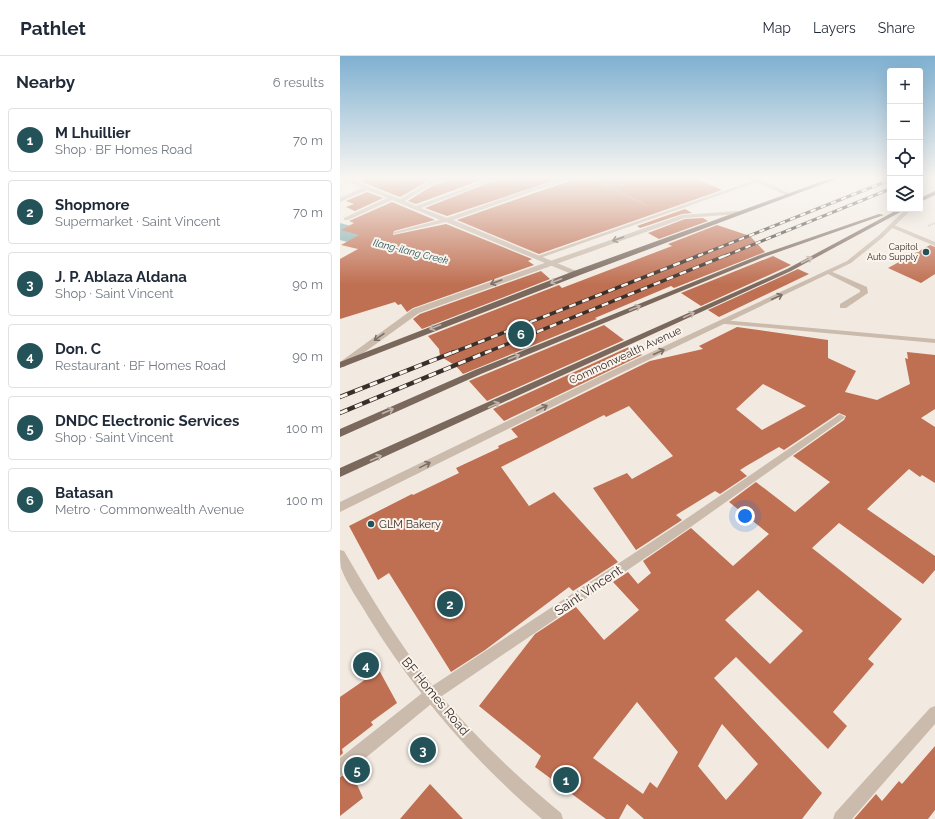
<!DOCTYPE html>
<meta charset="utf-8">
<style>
:root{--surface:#fff;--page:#f6f6f7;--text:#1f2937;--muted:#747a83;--line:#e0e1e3;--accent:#235358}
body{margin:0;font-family:Raleway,sans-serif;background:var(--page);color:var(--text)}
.controls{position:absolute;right:12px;top:12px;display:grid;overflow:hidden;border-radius:4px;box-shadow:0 4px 16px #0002}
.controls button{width:36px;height:36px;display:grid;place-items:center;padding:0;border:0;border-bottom:1px solid var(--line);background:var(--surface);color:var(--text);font:20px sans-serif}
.you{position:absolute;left:405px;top:460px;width:14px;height:14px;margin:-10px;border:3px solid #fff;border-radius:50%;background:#1a73e8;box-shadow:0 0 0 6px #1a73e833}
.badge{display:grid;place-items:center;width:26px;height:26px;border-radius:50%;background:var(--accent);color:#fff;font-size:13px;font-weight:700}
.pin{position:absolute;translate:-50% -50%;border:2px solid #fff;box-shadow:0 1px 4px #0006}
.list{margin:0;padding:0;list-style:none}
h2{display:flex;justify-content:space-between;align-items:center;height:52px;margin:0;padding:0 16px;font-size:17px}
h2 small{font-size:13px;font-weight:400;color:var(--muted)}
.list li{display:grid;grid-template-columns:26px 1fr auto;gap:12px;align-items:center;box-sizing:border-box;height:64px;margin:0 8px 8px;padding:0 8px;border:1px solid var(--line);border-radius:4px}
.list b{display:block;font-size:15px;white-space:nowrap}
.list p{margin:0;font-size:13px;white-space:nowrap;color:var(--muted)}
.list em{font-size:13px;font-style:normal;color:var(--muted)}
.icon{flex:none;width:22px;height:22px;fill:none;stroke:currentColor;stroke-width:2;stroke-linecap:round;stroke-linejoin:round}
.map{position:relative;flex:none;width:595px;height:763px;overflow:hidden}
header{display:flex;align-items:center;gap:24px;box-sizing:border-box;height:56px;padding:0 20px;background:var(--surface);border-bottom:1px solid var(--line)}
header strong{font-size:19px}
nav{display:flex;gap:22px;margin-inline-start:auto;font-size:14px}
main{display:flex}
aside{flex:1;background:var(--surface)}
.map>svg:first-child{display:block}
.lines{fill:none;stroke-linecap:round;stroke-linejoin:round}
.river{fill:#81abae;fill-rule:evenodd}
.building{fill:#bf6f52;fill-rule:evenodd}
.path{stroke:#b6a597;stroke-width:1.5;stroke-dasharray:1 1;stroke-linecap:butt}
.service{fill:#cabbad;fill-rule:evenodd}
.minor{fill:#cabbad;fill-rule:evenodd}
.tertiary{fill:#cabbad;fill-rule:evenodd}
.primary{fill:#7a685d;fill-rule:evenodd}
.rail-far2-casing{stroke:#39302b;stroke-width:3}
.rail-far1-casing{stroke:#39302b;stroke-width:3.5}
.rail-casing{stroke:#39302b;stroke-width:4.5}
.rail-far2{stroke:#faf4ed;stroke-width:2;stroke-dasharray:5.5;stroke-linecap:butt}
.rail-far1{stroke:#faf4ed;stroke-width:2.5;stroke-dasharray:7;stroke-linecap:butt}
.rail{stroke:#faf4ed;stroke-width:3;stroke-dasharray:8;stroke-linecap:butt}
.oneway{stroke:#7a6f66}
.oneway2{stroke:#c0b5ac}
.poi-dot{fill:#235358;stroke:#faf4ed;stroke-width:1.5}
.labels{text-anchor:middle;stroke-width:4;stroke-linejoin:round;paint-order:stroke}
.far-poi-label{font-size:9px;fill:#39302b;stroke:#faf4ed;text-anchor:end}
.far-water-label{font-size:10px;font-style:italic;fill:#235358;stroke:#faf4ed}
.street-label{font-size:11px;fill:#39302b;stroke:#faf4ed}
.poi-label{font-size:11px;fill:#39302b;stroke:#faf4ed;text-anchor:start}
.near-street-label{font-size:13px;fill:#39302b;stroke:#faf4ed}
</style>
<header>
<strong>Pathlet</strong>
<nav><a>Map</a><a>Layers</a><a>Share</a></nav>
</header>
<main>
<aside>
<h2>Nearby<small>6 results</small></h2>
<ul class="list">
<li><span class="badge">1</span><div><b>M Lhuillier</b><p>Shop · BF Homes Road</p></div><em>70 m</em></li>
<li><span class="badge">2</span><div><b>Shopmore</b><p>Supermarket · Saint Vincent</p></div><em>70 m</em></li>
<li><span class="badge">3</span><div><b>J. P. Ablaza Aldana</b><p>Shop · Saint Vincent</p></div><em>90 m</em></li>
<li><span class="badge">4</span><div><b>Don. C</b><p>Restaurant · BF Homes Road</p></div><em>90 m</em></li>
<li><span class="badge">5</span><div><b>DNDC Electronic Services</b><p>Shop · Saint Vincent</p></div><em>100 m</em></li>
<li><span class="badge">6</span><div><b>Batasan</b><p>Metro · Commonwealth Avenue</p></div><em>100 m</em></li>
</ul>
</aside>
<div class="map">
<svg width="595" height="763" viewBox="0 0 595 763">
<rect width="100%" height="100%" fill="#f2eae1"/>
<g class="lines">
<path class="river" d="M 0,167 L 81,189 L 85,195 L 81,201 L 71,203 L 0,184 Z"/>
</g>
<path class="building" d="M 27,122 L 89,122 L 83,128 L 60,141 L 19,125 Z
M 112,122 L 147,122 L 76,148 L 68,145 L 90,131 Z
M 161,122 L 222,122 L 107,160 L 85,152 Z
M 238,122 L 355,122 L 382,134 L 199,198 L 117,164 Z
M 27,136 L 43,142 L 15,155 L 6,151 L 14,148 L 6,145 Z
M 52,146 L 95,164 L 54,175 L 53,179 L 106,168 L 192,203 L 188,205 L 194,209 L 73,252 L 67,256 L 61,248 L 58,249 L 55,246 L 0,263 L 0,203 L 18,193 L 1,189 L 19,179 L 1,174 L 14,167 L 9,165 Z
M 345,153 L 352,157 L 342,158 L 300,172 L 297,170 Z
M 363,162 L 368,165 L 319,183 L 308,177 L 345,163 Z
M 377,169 L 410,180 L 425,196 L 334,232 L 331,230 L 255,262 L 257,263 L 123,318 L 116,310 L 100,300 L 99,293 L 88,280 L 219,229 L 222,232 L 332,190 L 328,188 Z
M 590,189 L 595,191 L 595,218 L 581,227 L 548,212 Z
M 433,200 L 451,209 L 361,250 L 341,237 Z
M 458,213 L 469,218 L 379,261 L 368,254 Z
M 201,215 L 210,223 L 82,273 L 73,263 L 80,258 Z
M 264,269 L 284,284 L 147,345 L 129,325 Z
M 397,271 L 488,284 L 488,302 L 516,315 L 505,336 L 537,344 L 570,328 L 565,302 L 568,303 L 567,296 L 595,299 L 595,353 L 581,362 L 595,371 L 595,427 L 582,419 L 580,421 L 569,413 L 527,453 L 595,500 L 595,514 L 583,528 L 499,467 L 472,492 L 562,563 L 528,603 L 534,608 L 493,656 L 507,670 L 488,693 L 396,601 L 374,622 L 482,737 L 462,763 L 304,763 L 287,748 L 279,763 L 266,763 L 195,711 L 201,700 L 139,650 L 195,578 L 236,551 L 264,584 L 299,554 L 273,526 L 288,516 L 298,528 L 311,517 L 303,505 L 351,472 L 393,510 L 429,478 L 389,446 L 416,426 L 455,456 L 490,426 L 453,400 L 504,364 L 506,360 L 499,357 L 444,394 L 439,391 L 408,409 L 400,414 L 407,420 L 380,438 L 375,435 L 336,459 L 342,464 L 296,494 L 253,432 L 287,417 L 292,423 L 333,400 L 289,350 L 266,361 L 264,359 L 161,411 L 189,450 L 214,436 L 278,506 L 233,535 L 229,531 L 145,594 L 111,616 L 49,517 L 38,524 L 9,470 L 72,438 L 73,439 L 119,417 L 116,412 L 159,392 L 158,390 L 178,381 L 171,373 L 310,305 L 363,293 L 359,290 ZM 423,328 L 466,350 L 422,374 L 396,353 ZM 418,534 L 463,575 L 430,608 L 385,564 ZM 297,646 L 338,696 L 317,732 L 310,726 L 303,738 L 253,702 ZM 382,668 L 418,708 L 386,744 L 358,710 Z
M 291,290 L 302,299 L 164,365 L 153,353 Z
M 39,614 L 57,647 L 31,666 L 33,669 L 2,693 L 3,697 L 0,700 L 0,641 Z
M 595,690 L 595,754 L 588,763 L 514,763 L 536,738 L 542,745 L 559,725 L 562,728 Z
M 11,715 L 23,742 L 0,760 L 0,721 Z
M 90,728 L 123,763 L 60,763 Z"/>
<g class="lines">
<path class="path" d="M 249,122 L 306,149
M 588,170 L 595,167"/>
<path class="service" d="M 415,124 L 420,125 L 200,202 L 195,201 Z
M 550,169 L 554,169 L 595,186 L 595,190 L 550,171 Z
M 488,214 L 527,231 L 528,237 L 506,252 L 500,252 L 500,248 L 520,236 L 520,234 L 484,216 Z"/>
<path class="minor" d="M 0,122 L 7,122 L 60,143 L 84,129 L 91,122 L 97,122 L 94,125 L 103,122 L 111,122 L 89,130 L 65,145 L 76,150 L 152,122 L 160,122 L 81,152 L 107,162 L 193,132 L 228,122 L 237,122 L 197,134 L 113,164 L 241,217 L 234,219 L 106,166 L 54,178 L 54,176 L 100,164 L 52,144 L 8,164 L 4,164 L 4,162 L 47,142 L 27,134 L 0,146 L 0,142 L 22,132 Z
M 408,122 L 416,122 L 453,139 L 448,140 Z
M 382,264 L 595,283 L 595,287 L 385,268 L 382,268 Z
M 500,358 L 505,361 L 503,363 L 345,475 L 96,644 L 6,718 L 0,720 L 0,702 L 86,634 L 337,469 Z
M 595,650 L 595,668 L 512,763 L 493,763 L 495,757 L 590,652 Z"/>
<path class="tertiary" d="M 566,153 L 572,153 L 542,182 L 511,207 L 277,319 L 0,456 L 0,446 L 271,315 L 507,205 L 538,180 Z
M 397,155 L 400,157 L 399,158 L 345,162 L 79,257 L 4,311 L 0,311 L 0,306 L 73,253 L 342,159 Z
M 0,494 L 4,495 C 32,543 61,591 96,634 C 133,679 176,720 221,757 L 223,763 L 202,763 C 134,705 76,638 29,562 C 20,546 7,529 1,512 C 0,507 0,499 0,494 Z"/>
<path class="primary" d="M 491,122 L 499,122 L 240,219 L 0,312 L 0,306 L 234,215 Z
M 595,135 L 595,139 L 580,146 L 580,142 Z
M 559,153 L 566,153 L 451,215 L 0,421 L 0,412 L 447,213 Z
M 539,158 L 544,159 L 424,201 L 141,318 L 0,381 L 0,373 L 135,314 L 420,199 Z"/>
<g class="rail-far2-casing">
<path id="rail-far2" d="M 358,200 L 550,124
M 385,200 L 550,133"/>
</g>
<g class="rail-far1-casing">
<path id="rail-far1" d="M 112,297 L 360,199
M 145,297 L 387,199"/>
</g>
<g class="rail-casing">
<path id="rail" d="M 0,341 L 114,296
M 0,357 L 147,296"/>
</g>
<use href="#rail-far2" class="rail-far2"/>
<use href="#rail-far1" class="rail-far1"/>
<use href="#rail" class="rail"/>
</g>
<defs><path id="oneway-shaft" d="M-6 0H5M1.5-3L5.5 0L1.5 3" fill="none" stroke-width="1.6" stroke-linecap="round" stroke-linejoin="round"/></defs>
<g class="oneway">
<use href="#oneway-shaft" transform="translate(278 183) rotate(161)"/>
<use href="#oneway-shaft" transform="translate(156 226) rotate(160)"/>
<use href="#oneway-shaft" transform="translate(437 241) rotate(-25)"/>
<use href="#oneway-shaft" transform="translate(39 281) rotate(145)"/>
<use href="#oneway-shaft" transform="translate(319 296) rotate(-25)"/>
<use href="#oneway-shaft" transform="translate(202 352) rotate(-26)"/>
<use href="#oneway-shaft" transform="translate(85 409) rotate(-26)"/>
</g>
<g class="oneway2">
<use href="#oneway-shaft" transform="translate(467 204) rotate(-28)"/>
<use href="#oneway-shaft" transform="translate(216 225) rotate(159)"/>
<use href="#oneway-shaft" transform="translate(295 252) rotate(-22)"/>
<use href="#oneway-shaft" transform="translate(349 259) rotate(-25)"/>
<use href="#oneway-shaft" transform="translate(95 271) rotate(158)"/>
<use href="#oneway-shaft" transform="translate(174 301) rotate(-22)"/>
<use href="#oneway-shaft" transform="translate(154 349) rotate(-24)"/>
<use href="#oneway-shaft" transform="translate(48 355) rotate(-24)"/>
<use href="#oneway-shaft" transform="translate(36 402) rotate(-24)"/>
</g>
<linearGradient id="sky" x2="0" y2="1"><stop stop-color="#7fb0d1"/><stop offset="0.53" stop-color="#f9f6f2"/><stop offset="1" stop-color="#f9f6f2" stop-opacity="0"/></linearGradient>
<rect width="595" height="229" fill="url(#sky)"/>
<g class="poi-dot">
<circle cx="586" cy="196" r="4"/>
<circle cx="31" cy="468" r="4"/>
</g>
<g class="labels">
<g class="far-poi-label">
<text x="578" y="194">Capitol<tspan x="578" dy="10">Auto Supply</tspan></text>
</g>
<g class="far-water-label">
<text transform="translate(71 195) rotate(14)" y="4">Ilang-ilang Creek</text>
</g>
<g class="street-label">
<text transform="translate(285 299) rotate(-25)" y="4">Commonwealth Avenue</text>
</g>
<g class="poi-label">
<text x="39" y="472">GLM Bakery</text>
</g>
<g class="near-street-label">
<text transform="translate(248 534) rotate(-34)" y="5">Saint Vincent</text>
<text transform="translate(96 640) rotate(50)" y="5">BF Homes Road</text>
</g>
</g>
</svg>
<div class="controls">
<button>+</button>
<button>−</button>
<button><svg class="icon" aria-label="locate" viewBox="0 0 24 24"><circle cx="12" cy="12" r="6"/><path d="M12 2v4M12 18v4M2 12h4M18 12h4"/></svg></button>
<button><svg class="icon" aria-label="layers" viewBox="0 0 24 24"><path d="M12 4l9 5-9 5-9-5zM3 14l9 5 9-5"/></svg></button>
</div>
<div class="you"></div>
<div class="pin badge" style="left:226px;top:724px">1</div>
<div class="pin badge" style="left:110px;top:548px">2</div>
<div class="pin badge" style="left:83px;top:694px">3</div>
<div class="pin badge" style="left:26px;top:609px">4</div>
<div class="pin badge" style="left:17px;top:714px">5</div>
<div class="pin badge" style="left:181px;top:278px">6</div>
</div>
</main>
